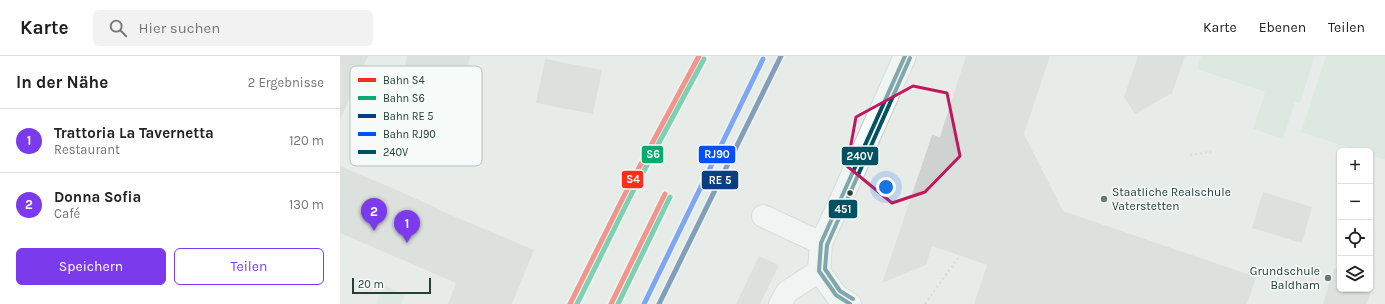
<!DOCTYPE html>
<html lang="de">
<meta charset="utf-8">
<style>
:root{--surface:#fff;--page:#f2f2f2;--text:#202124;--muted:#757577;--line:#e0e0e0;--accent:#7c3aed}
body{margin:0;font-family:Karla,sans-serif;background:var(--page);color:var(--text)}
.controls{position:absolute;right:12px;bottom:12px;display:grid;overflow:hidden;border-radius:6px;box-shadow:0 1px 3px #0004}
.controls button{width:36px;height:36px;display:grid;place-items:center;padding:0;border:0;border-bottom:1px solid var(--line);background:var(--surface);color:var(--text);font:20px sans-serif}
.scale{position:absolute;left:12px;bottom:10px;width:79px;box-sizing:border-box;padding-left:4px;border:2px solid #244037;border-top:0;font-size:11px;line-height:14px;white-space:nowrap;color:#244037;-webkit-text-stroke:3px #f6faf8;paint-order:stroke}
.you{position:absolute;left:546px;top:131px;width:14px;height:14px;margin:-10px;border:3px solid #fff;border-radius:50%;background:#1a73e8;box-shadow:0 0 0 6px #1a73e833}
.badge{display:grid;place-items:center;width:26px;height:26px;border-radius:50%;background:var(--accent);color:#fff;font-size:13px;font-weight:700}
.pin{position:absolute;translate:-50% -33px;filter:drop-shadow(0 1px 2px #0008)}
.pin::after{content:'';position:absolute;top:21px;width:14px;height:12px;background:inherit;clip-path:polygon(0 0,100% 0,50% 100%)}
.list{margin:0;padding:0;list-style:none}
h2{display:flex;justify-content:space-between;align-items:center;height:52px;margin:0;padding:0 16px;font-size:17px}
h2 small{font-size:13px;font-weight:400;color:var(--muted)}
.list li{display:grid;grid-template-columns:26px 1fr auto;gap:12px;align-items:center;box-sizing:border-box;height:64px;padding:0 16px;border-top:1px solid var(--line)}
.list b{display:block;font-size:15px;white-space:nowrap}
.list p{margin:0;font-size:13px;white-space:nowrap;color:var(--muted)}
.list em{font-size:13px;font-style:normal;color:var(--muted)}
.actions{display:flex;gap:8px;padding:12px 16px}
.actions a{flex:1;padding:9px 0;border:1px solid var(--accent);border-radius:6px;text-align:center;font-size:14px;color:var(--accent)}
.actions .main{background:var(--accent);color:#fff}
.icon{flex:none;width:22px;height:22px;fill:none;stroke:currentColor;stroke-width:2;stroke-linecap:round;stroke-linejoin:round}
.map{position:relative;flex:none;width:1045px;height:248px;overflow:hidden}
header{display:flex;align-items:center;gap:24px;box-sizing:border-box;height:56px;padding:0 20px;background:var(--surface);border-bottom:1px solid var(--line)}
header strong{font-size:19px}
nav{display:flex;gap:22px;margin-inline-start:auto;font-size:14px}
.search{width:280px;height:36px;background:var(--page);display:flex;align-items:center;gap:10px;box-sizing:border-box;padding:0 14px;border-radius:6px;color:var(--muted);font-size:15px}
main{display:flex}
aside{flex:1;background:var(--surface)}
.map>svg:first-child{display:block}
.green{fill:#d0e5d5}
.building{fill:#ced3d1}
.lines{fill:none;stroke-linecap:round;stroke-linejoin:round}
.minor-casing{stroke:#c4c9c6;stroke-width:24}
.path{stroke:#c3cbc7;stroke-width:2.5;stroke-dasharray:2 3;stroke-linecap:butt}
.minor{stroke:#fbfcfc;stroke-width:22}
.bus-1-casing{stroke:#f6faf8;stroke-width:7}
.bus-2-casing{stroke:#f6faf8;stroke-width:7}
.bus-1{stroke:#005262;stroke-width:4}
.bus-2{stroke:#005262;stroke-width:4}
.rail-1-casing{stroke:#f6faf8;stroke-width:8}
.rail-2-casing{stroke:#f6faf8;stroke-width:8}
.rail-3-casing{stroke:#f6faf8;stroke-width:8}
.rail-4-casing{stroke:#f6faf8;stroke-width:8}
.rail-1{stroke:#ff2d1d;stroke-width:5}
.rail-2{stroke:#00ac6f;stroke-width:5}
.rail-3{stroke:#093f7f;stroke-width:5}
.rail-4{stroke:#0050ff;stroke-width:5}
.marked{fill:none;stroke:#c2185b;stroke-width:3;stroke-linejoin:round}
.bus-dot{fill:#244037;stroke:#f6faf8;stroke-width:1.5}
.poi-dot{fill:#687c75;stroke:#f6faf8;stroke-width:1.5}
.labels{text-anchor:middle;stroke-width:3;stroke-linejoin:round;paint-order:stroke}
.poi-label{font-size:12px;fill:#244037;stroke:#f6faf8;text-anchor:start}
.key{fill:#f6faf8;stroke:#b7c2be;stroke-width:1}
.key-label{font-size:11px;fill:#244037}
.line-badge{stroke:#f6faf8;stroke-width:1.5}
.badge-label{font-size:11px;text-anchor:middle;font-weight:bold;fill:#fff}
</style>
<header>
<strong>Karte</strong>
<div class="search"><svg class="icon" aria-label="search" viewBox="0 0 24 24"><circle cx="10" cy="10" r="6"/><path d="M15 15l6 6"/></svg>Hier suchen</div>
<nav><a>Karte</a><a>Ebenen</a><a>Teilen</a></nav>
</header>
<main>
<aside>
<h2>In der Nähe<small>2 Ergebnisse</small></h2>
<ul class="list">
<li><span class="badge">1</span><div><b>Trattoria La Tavernetta</b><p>Restaurant</p></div><em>120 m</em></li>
<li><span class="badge">2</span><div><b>Donna Sofia</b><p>Café</p></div><em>130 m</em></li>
</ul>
<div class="actions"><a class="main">Speichern</a><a>Teilen</a></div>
</aside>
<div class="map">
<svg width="1045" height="248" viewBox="0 0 1045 248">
<rect width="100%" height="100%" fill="#e7ece9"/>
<path class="green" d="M 861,0 L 975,0 L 960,47 L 955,46 L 943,83 L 913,73 L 925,36 L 857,13 Z
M 986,0 L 1045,0 L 1045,104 L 1030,99 L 1030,95 L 1018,95 L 961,76 Z
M 44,229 L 65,239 L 61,248 L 36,248 Z"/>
<path class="building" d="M 0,0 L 28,0 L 0,64 Z
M 67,0 L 130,0 L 124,32 L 63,21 Z
M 626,0 L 710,0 L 684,78 L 723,155 L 916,221 L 907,248 L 634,248 L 647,209 L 592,190 L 586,209 L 542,227 L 592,79 L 600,81 Z
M 798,0 L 845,0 L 832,37 L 795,58 L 784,41 Z
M 205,3 L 262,14 L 253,58 L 196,47 Z
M 0,110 L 59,135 L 97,152 L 97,153 L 194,194 L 172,248 L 108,248 L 116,227 L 0,177 Z
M 923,136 L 972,151 L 962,187 L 912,172 Z
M 419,200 L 439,209 L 420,248 L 396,248 Z
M 994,212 L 1000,214 L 1000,233 L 1030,233 L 1030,224 L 1034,226 L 1027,248 L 983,248 Z"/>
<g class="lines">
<g class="minor-casing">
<path id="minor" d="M 423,160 L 481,187
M 440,248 L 447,236 L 479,215
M 510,248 L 496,239 L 479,215 L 481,187 L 505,135 L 565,0"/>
</g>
<path class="path" d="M 850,99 L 871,96
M 585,248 L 620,199"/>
<use href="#minor" class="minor"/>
<g class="bus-1-casing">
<path id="bus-1" d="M 510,248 L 496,239 L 479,215 L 481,187 L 565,0"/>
</g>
<g class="bus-2-casing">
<path id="bus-2" d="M 513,243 L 500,235 L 485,213 L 487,189 L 570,2"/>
</g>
<use href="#bus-1" class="bus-1"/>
<use href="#bus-2" class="bus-2"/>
<g class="rail-1-casing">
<path id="rail-1" d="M 230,248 L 287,134 L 359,0
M 271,248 L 325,138"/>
</g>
<g class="rail-2-casing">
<path id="rail-2" d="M 237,248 L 292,137 L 364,3
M 278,248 L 330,141"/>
</g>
<g class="rail-3-casing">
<path id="rail-3" d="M 319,248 L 441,0"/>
</g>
<g class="rail-4-casing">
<path id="rail-4" d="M 304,248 L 423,3"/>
</g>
<use href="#rail-1" class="rail-1"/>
<use href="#rail-2" class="rail-2"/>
<use href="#rail-3" class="rail-3"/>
<use href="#rail-4" class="rail-4"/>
</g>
<path d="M0 0H1045V248H0ZM 573,30 L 607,37 L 620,100 L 585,136 L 552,147 L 507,110 L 516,61 Z" fill="#e7ece9" fill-opacity=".55" fill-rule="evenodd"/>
<path class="marked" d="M 573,30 L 607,37 L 620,100 L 585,136 L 552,147 L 507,110 L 516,61 Z"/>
<circle class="bus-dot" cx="510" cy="137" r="3.5"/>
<g class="poi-dot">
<circle cx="764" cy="143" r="4"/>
<circle cx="988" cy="222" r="4"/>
</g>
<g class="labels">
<g class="poi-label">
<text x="772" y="140">Staatliche Realschule<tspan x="772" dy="14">Vaterstetten</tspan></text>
<text x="980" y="219" text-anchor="end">Grundschule<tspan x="980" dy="14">Baldham</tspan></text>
</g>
</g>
<rect x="10" y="10" width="132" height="100" rx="6" class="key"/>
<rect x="18" y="22" width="18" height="4" fill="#ff2d1d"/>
<rect x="18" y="40" width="18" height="4" fill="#00ac6f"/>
<rect x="18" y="58" width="18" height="4" fill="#093f7f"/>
<rect x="18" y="76" width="18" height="4" fill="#0050ff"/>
<rect x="18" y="94" width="18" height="4" fill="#005262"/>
<g class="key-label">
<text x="43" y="28">Bahn S4</text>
<text x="43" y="46">Bahn S6</text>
<text x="43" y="64">Bahn RE 5</text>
<text x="43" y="82">Bahn RJ90</text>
<text x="43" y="100">240V</text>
</g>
<g class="line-badge">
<rect x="301" y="89" width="23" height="19" rx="4" fill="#00ac6f"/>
<rect x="358" y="89" width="38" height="19" rx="4" fill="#0050ff"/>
<rect x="501" y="90" width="38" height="20" rx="4" fill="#005262"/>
<rect x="281" y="114" width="23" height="19" rx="4" fill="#ff2d1d"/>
<rect x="361" y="114" width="38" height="20" rx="4" fill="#093f7f"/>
<rect x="488" y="143" width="30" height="20" rx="4" fill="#005262"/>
</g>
<g class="badge-label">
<text x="313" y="102">S6</text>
<text x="377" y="102">RJ90</text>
<text x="520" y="104">240V</text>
<text x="293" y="127">S4</text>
<text x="380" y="128">RE 5</text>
<text x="503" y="157">451</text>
</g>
</svg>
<div class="controls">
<button>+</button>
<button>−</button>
<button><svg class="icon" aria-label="locate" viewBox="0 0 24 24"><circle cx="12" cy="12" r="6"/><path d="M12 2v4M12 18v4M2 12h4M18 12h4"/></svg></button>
<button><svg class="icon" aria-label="layers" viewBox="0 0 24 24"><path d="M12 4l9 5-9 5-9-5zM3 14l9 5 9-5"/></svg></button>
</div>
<div class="scale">20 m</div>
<div class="you"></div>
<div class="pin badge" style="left:67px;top:187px">1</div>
<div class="pin badge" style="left:34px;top:175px">2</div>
</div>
</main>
